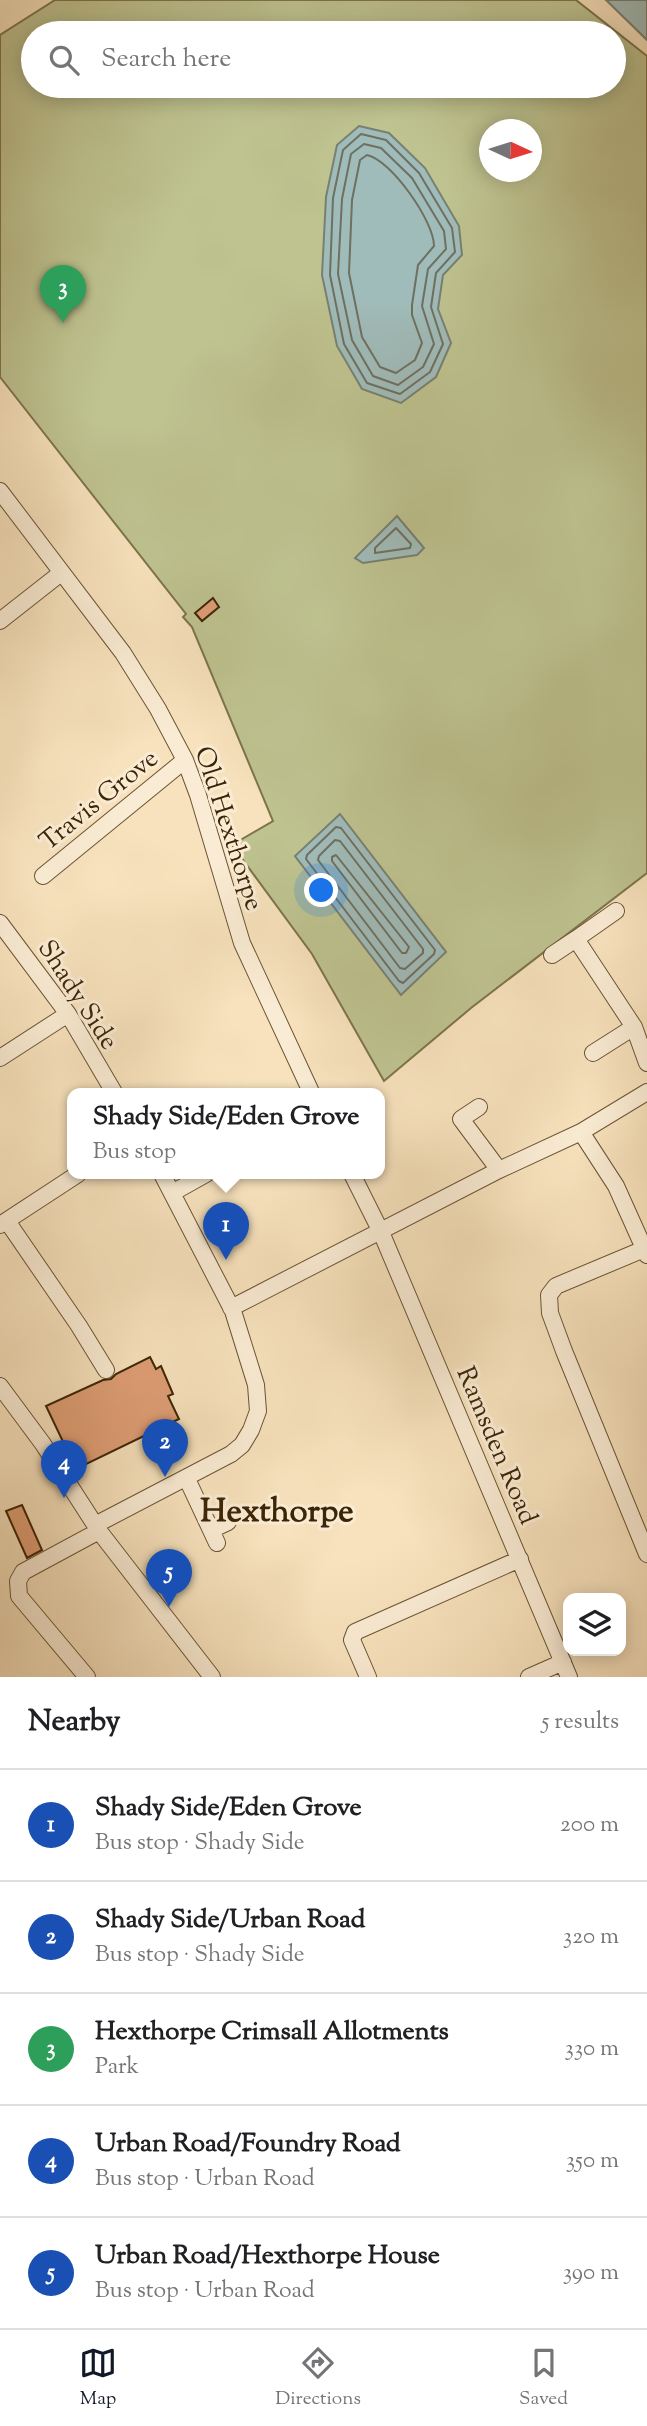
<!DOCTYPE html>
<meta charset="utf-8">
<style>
:root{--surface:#fff;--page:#f6f6f6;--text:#202124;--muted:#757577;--line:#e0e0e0;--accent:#111827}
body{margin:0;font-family:"Sorts Mill Goudy",serif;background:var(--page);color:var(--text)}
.controls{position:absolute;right:21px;bottom:21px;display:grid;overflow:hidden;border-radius:14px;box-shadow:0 4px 18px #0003}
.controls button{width:63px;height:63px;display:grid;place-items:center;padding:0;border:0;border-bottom:2px solid var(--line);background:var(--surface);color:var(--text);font:35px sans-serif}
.compass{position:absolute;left:479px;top:119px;width:63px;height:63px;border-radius:50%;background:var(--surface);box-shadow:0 4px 18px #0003;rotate:94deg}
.you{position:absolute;left:322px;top:891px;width:24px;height:24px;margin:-18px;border:5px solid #fff;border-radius:50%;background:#1a73e8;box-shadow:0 0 0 10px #1a73e833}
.badge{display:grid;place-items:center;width:46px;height:46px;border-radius:50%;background:var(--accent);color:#fff;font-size:23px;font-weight:700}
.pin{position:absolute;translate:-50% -58px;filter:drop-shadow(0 2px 4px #0008)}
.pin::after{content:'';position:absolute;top:37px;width:24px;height:21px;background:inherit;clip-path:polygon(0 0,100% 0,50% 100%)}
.popup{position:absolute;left:67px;top:1088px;width:318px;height:91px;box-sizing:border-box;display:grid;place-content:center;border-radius:14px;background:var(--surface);filter:drop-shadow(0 2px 5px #0005);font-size:23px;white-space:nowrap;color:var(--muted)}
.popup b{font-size:26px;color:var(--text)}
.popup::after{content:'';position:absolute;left:50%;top:100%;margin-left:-14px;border:14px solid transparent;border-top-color:var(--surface)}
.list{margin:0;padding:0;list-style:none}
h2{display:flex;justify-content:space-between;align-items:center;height:91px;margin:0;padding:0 28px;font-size:30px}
h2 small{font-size:23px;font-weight:400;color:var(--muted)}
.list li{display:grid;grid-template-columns:46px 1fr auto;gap:21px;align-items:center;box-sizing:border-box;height:112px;padding:0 28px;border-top:2px solid var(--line)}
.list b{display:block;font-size:26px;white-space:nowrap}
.list p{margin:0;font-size:23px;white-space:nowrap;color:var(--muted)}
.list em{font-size:23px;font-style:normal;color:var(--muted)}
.icon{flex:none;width:38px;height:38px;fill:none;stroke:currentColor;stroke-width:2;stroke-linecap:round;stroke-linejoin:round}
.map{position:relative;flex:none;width:647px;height:1677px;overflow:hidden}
.search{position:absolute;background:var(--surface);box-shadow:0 4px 18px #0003;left:21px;right:21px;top:21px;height:77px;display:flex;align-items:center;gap:18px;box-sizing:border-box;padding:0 24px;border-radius:38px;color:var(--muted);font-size:26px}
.sheet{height:651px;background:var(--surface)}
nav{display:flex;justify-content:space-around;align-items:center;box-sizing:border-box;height:98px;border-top:2px solid var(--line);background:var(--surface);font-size:19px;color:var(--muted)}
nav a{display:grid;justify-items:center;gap:4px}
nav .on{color:var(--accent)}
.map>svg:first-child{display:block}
.green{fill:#bec390;stroke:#7d744b;stroke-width:2;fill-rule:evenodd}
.water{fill:#a0bcba;stroke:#788072;stroke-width:2}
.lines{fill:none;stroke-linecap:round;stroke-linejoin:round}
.shore{stroke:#6e7060;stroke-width:2}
.building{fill:#df9e75;stroke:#3c2506;stroke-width:2}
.minor-casing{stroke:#6b5434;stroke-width:18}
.minor{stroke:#faecd4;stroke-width:16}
.labels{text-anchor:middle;stroke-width:6;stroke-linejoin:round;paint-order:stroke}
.street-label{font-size:26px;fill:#3c2506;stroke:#faecd4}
.district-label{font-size:33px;font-weight:bold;fill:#3c2506;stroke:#faecd4}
</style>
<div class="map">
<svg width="647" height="1677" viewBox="0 0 647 1677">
<rect width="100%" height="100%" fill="#f7e2bd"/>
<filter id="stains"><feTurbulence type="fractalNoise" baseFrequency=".00286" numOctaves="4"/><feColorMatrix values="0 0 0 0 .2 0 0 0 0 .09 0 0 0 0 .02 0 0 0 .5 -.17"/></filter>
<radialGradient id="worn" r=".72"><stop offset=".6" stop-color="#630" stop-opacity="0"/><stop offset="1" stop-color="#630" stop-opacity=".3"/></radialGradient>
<path class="green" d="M 55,0 L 576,0 L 647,56 L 647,873 L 471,1008 L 384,1081 L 312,954 L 232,845 L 273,821 L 192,627 L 183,617 L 186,614 L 0,377 L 0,35 ZM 33,33 L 614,33 L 614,86 L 33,86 ZM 490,130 L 532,130 L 532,172 L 490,172 Z"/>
<path class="water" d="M 606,0 L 647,0 L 647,40 Z
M 359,126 L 389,133 L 425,168 L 459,226 L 462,255 L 443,275 L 438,309 L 451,343 L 436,377 L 401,403 L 362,389 L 337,346 L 322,275 L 326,197 L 337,145 Z
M 397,516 L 424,548 L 417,555 L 363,563 L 355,558 Z
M 340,814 L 446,952 L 401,995 L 295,856 Z"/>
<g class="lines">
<path class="shore" d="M 361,134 L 386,140 L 419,173 L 452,228 L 455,252 L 436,273 L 431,307 L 443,344 L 430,372 L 400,394 L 367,383 L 344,344 L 330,275 L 333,198 L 343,150 Z
M 364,144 L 381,148 L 412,178 L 444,231 L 446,249 L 428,269 L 422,306 L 434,344 L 423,367 L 398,385 L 373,376 L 352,340 L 338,274 L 342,199 L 351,154 Z
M 367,155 C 391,160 434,221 434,246 L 418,265 L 412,305 L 412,315 L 422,343 L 415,360 L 396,373 L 380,367 L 362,337 L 349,273 L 352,200 L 360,160 Z
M 396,528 L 411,544 L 410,548 L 375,553 L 375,548 Z
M 336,827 L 341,828 L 435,950 L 434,954 L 403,983 L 399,981 L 306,859 L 307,855 Z
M 335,840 L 340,841 L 423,949 L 423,953 L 405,969 L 400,968 L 318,860 L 319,856 Z
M 336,855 L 409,947 L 406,953 L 402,953 L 332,861 L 332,857 Z"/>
</g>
<path class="building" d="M 213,598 L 219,607 L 202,621 L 195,613 Z
M 150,1357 L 156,1369 L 161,1366 L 173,1394 L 168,1396 L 179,1419 L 76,1469 L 46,1406 L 103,1380 L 111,1379 L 116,1374 Z
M 22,1505 L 42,1550 L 27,1558 L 6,1511 Z"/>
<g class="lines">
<g class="minor-casing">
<path id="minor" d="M 0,491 L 123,653 L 158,709 L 185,760 L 198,795 L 242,943 L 312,1094
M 0,621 L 61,573
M 43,876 L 185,760
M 616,911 L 576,939 L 634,1027 L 647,1063
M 0,923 L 68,1014 L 115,1094
M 552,955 L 576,939
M 593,1053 L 634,1027
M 0,1058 L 68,1014
M 479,1107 L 461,1119 L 499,1170
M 581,1132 L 616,1186 L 647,1255
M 352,1174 L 381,1232 L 569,1677
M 172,1193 L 206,1174
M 7,1221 L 79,1326 L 106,1370
M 0,1225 L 78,1174
M 644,1249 L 556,1286 L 549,1295 L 550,1313 L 564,1351 L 647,1554
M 231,1308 L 499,1170 L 581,1132 L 647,1092
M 0,1386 L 43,1444 L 99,1531 L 212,1677
M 187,1479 L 217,1543
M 95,1525 L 231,1454 L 242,1445 L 251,1430 L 258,1411 L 256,1385 L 233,1311 L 162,1174
M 211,1530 L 228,1522
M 87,1677 L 19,1596 L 18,1581 L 23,1572 L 99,1531
M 368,1677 L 352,1640 L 355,1632 L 520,1559
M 529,1677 L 563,1662"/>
</g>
<use href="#minor" class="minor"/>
</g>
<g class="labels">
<g class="street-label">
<text transform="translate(98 799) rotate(-39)" y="9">Travis Grove</text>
<text transform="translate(230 828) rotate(72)" y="9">Old Hexthorpe</text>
<text transform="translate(79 994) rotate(57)" y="9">Shady Side</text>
<text transform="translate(498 1445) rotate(67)" y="9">Ramsden Road</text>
</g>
<g class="district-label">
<text x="277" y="1521">Hexthorpe</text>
</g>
</g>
<rect width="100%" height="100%" filter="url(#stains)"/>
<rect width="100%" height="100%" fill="url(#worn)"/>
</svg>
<div class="controls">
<button><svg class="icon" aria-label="layers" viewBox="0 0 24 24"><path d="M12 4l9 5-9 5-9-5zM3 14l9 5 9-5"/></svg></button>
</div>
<svg class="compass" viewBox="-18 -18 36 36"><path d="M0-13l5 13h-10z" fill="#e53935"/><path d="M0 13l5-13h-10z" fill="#757577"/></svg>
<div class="you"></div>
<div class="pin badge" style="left:226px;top:1260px;background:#1a4fb4">1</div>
<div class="popup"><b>Shady Side/Eden Grove</b>Bus stop</div>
<div class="pin badge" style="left:165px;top:1477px;background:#1a4fb4">2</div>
<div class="pin badge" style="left:63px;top:323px;background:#2e9e5b">3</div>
<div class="pin badge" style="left:64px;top:1498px;background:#1a4fb4">4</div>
<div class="pin badge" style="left:169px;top:1607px;background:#1a4fb4">5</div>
<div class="search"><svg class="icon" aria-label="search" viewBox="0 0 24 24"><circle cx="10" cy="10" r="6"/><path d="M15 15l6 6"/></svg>Search here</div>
</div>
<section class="sheet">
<h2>Nearby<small>5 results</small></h2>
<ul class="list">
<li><span class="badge" style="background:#1a4fb4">1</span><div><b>Shady Side/Eden Grove</b><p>Bus stop · Shady Side</p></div><em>200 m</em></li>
<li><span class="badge" style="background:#1a4fb4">2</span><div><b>Shady Side/Urban Road</b><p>Bus stop · Shady Side</p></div><em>320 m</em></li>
<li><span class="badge" style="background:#2e9e5b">3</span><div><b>Hexthorpe Crimsall Allotments</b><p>Park</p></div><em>330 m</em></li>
<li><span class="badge" style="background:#1a4fb4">4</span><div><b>Urban Road/Foundry Road</b><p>Bus stop · Urban Road</p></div><em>350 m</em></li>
<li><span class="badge" style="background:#1a4fb4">5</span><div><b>Urban Road/Hexthorpe House</b><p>Bus stop · Urban Road</p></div><em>390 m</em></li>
</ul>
</section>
<nav>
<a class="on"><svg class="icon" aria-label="map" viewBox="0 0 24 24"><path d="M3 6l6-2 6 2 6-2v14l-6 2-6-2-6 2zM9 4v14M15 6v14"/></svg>Map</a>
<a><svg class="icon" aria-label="directions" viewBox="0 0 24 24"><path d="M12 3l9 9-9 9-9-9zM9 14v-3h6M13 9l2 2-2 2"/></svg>Directions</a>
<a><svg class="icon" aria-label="saved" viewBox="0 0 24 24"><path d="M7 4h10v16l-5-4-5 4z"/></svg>Saved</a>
</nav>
